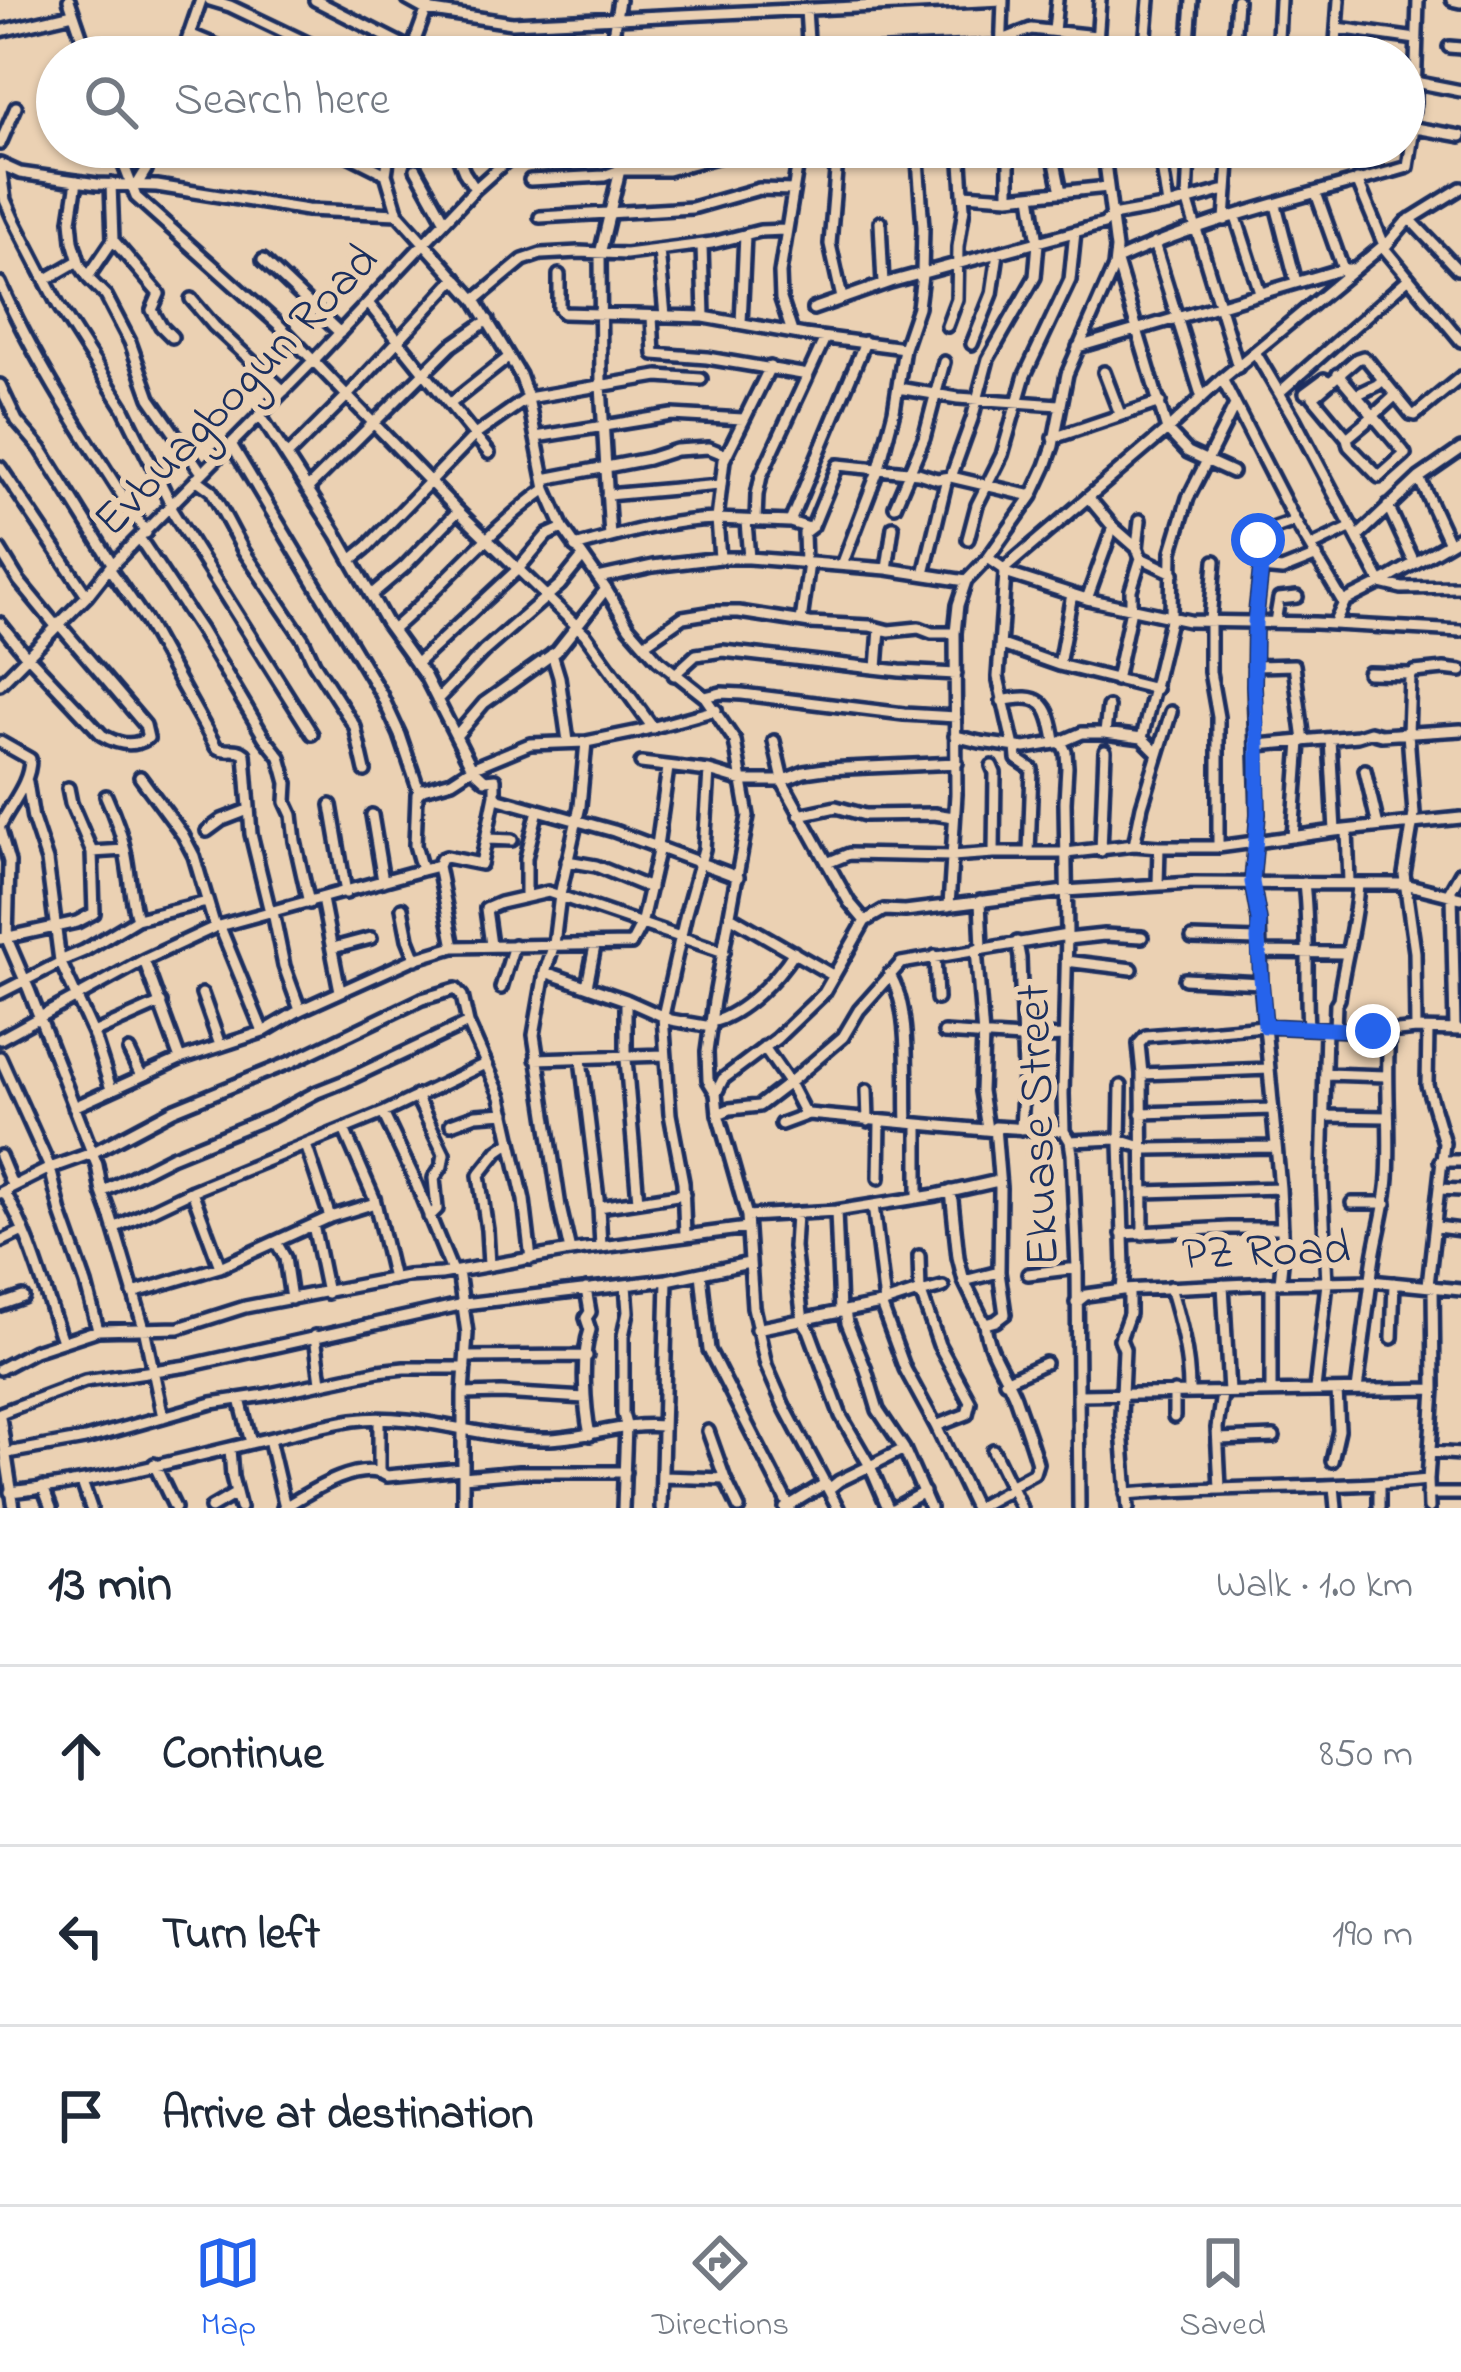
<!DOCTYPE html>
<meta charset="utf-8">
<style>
:root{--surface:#fff;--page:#f2f2f3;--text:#1f2937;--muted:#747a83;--line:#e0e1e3;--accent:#2563eb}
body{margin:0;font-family:"Indie Flower",sans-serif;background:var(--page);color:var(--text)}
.stop{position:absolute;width:36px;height:36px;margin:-27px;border:9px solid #2563eb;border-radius:50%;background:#fff}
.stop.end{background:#2563eb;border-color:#fff;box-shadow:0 3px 12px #0008}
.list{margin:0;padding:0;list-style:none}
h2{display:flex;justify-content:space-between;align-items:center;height:156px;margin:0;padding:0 48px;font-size:51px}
h2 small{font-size:39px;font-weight:400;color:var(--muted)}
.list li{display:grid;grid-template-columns:78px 1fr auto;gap:36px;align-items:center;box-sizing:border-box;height:180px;padding:0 48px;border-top:3px solid var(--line)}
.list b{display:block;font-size:45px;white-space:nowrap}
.list em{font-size:39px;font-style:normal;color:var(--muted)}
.icon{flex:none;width:66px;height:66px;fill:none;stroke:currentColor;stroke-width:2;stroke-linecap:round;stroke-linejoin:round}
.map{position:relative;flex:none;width:1461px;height:1508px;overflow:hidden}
.search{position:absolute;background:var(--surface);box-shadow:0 3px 9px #0004;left:36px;right:36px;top:36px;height:132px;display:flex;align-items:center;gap:30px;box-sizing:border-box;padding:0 42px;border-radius:66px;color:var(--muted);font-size:45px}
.sheet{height:696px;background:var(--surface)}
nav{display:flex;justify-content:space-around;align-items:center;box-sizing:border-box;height:168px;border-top:3px solid var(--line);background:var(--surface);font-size:33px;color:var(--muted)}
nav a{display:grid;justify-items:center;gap:6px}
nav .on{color:var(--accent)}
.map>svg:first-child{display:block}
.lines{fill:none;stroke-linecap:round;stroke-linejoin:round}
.minor-casing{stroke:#1b2f5e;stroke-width:18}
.minor{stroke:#ebd1b3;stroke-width:9}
.route{stroke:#2563eb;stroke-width:15}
.labels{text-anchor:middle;stroke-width:12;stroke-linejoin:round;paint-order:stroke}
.street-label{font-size:48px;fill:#1b2f5e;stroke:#ebd1b3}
</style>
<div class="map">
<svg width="1461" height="1508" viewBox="0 0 1461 1508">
<rect width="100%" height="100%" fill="#ebd1b3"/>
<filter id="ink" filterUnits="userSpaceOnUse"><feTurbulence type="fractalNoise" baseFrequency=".00833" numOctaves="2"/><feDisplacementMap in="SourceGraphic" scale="24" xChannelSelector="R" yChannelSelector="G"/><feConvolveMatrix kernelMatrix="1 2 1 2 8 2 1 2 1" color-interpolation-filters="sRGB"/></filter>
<g filter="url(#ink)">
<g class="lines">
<g class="minor-casing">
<path id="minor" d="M 69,0 L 87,53
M 210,0 L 230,6 L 337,57
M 315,0 L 411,49 L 443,57
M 408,0 L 426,10 L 512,23 L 1003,0 L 1001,57
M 1452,0 L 1461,2
M 806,9 L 809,57
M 1338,28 L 1416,39
M 0,31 L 73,14
M 1054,31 L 1057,0
M 189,34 L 244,57
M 1000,41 L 1031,29 L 1096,36
M 1449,47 L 1461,48
M 87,56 L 87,53 L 99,52 L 126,57
M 187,57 L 187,41 L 201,0
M 409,57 L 430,0
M 614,57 L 613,35 L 619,0
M 753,57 L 1000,46
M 1096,57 L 1100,0
M 1144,57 L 1149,0
M 1188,57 L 1192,0
M 1233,57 L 1237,0
M 1277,57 L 1280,0
M 1335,57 L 1339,0
M 1415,82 L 1461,91
M 1404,126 L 1461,136
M 1410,127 L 1415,96 L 1418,0
M 0,144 L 16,107
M 117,147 L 136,197 L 280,326 L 458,511 L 585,634 L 653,728
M 332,147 L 386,174
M 390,147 L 386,174 L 398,214 L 475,300 L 520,375 L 528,398 L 546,489 L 563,528 L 606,589 L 629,627 L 658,660 L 705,697 L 735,741 L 748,816 L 714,1001 L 707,1052 L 708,1080 L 716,1093 L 718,1114 L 747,1216 L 753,1307 L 766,1365 L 784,1406 L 838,1508
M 454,147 L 464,172 L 475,189
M 838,147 L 830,244 L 842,298
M 1052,147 L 1061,192
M 1159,147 L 1168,206
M 1189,156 L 1187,199 L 1238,367
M 0,164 L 20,173 L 97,184 L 157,186 L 307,210 L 398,214
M 0,164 L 5,200 L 13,218 L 58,305 L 123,407 L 172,506
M 416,169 L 445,221
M 530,180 L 604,176 L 620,170 L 668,170 L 739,151 L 756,149 L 868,147
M 77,181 L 71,220 L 73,241 L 80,265 L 90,280 L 106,296 L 130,342 L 150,398 L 202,473
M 138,183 L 146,170 L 153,147
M 111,184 L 113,240 L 159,294 L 152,310 L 161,326 L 172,337
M 1461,188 L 1406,222 L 1384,248 L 1461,341
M 1316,193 L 1343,269
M 964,194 L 1009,197 L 1108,187
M 1009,197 L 1009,147
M 1276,205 L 1296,282
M 540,217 L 692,208 L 759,189 L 793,190
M 1236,217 L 1260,292
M 1410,219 L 1457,269 L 1461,269
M 1225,220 L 1230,147
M 880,222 L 883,284
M 1154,243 L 1202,398
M 702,245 L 704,317
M 659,250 L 665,316
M 1116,259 L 1167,430 L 1188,452 L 1232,472
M 263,260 L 340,333
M 1117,260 C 1209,217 1311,195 1408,167 L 1414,128
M 559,275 L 559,308 L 563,313 L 704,317 L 805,335 L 904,348
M 88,277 L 113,240
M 45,280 L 78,261
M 0,283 C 39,371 95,452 146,533
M 191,299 L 214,326 L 284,391
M 475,300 L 523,260 L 541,254 L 579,252 L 626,254 L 712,243 L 760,231 L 785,230
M 368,303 L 489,453
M 813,309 L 890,282 L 1104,224 L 1112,216 L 1168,206 L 1225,190
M 652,317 L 654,354 L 707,358 L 808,375
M 741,323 L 745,235
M 947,326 L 957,299 L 958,247 L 964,208 L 960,147
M 792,332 L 781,299 L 780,273 L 800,149
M 972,344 L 992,294 L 998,253
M 1078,347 L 1343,269 L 1353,269
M 1255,352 L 1294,418 L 1381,583 L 1402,588 L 1461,587
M 770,367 L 724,460 L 717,519 L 790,522 L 809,528
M 1104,372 L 1120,414
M 1338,374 C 1360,400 1381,425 1403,451 L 1405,454 L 1379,477 L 1349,446 L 1347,438 L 1371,418 L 1373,416 L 1396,395
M 1222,379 L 1295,521 L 1343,602
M 0,385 L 17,421 L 41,449 L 113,565
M 898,388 L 958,398 L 1059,405
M 1280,392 L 1409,278
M 1305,393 L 1324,379 L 1330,382
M 1356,395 L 1377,385 L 1383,380
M 451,403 L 509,357
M 260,415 L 337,535 L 386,622 L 425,676 L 472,768 L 530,744 L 586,742 L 640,731 L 716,710
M 536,437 L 672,415 L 743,419
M 1053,438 L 1160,402
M 1347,438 L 1313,397 L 1357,359 L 1363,357 L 1368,361 L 1411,414 L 1415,415 L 1461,377
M 231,444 L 381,694 L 400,735 L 419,791
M 287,456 L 346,397 L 456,278
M 0,467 L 87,596
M 951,477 L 972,419 L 988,359 L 1035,277 L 1038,243 L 1031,195
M 1419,478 L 1449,543
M 196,479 L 211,490 L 243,550 L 303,639 L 314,663 L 355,727 L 365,771
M 544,479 L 648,459 L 676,450 L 709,448 L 726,455
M 307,489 L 451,346 L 488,320
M 607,495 L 720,485
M 1088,497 L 1113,527 L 1137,548 L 1141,558 L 1173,573
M 895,506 L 924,438 L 944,362
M 1388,506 L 1414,562
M 170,508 L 312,734
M 756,520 L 757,495 L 761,476 L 825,338
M 746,522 L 749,558
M 790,522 L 865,342
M 610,537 L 601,385 L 600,254 L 620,170 L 619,147
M 1357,537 L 1419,478 L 1461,449
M 140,539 L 201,631 L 264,737 L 280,757 L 287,783 L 286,802 L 292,815 L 295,841 L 309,903
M 968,539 L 977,505 L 1002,455 L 1025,375 L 1070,280 L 1075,232
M 1312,546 L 1350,528
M 575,547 C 622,534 668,520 717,519 L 720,558
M 1137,548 L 1140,520
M 0,550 L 19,581 L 56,626
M 988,558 L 1004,569 L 1167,430 L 1222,379 L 1384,245 L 1357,180
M 351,560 L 367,547 L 475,435 L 528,398 L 658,376 L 701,379
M 1215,561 L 1210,620 L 1210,672 L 1218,717 L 1218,847
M 805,563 L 804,533 L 813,526 L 838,465 L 918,473 L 937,479 L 951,477 L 1032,496
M 842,565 L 879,468 L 894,411 L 904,348 L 918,307 L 922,275 L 923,227 L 917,147
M 109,568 L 144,618 L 216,747 C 226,754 236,746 245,754 L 251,834 L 270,912
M 1261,568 L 1282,570 L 1317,556
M 887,569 L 893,527
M 1004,569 L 1005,573 L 1087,599 L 1189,621 L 1315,623 L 1461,631
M 1005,573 L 998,677 L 1014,747
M 924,574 L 947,478
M 598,578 L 653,566 L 720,558 L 749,558 L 887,569 L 966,581
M 371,595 L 404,567 L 458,511
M 1087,599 L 1113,527
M 801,621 L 809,563
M 1275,622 L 1279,599 L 1297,597
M 0,623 L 27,657
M 1334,624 L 1345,601 L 1381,583 L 1461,536
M 392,630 C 445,585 489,529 546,489
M 644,644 L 683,617 L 714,612 L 739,612 L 810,623 L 870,626 L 889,631 L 919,628 L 932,633 L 955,633
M 1002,645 L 1059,665 L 1156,689
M 552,654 L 559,677 L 568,741
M 28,656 L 102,735 C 117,744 132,748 148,738 L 145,725 L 58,623
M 416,664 L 519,568 L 547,535 L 563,528
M 1059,665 L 1072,594
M 1254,666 L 1294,665 L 1304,741
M 877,668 L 880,629
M 1368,673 L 1411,674
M 674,675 L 696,655 L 723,651 L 900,671 L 956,674
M 1116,680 L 1131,609 L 1131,590 L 1141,558
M 0,684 L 87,596 L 109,568 L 314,360 L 475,189 L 522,147
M 705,697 L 721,693 L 742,694 L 904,714 L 956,717
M 437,700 L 483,652 L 560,585 L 582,558
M 1002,701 C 1041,692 1049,702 1055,741
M 1105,733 L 1108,707
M 456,736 L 484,703 L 557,651 L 606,589
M 955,736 L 980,742 L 1025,748 L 1061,742 L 1082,733 L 1105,733 L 1142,738 L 1156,752
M 1142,738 L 1171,616 L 1172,551 L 1188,498 L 1235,405
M 1330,739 L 1335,831
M 774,741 L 783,780
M 0,742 L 30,759 C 30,784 11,803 0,826
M 1061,742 L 1066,752 L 1067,767 L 1065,802 L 1067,935 L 1063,1094 L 1064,1131 L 1070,1141 L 1072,1154 L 1077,1268 L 1079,1508
M 1258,745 L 1357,736 L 1370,732 L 1381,735 L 1461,730
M 1016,747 L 1017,759 L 1032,769 L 1029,853
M 641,763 L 709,771 L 743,781 L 782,781 L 849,902 L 865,921
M 992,766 L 995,773 L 994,853
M 1365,770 L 1378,826
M 140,777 L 183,835 L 194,856 L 215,927
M 782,781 L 804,772 L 825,769 L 957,763
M 27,782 L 33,819 L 47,861 L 60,961 L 93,1033 L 111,1089
M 106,796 C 114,814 121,831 125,851 C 130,874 130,897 137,919
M 331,805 L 346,893
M 372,815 L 383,881
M 799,815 L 836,807 L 865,815 L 934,814 L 954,817
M 0,830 L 9,862 L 7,939 L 29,990 L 97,1165 L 102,1192 L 111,1217 L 144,1328 L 163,1417
M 207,831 L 222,820 L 248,810
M 1347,831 L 1349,882
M 1293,837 L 1300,742
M 487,839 L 512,840
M 1134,845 L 1142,806 L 1171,712
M 657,846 L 668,768
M 1101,851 L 1105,751
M 92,852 L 125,850
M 567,861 L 596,866 L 650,888
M 827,863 L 849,854 L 952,856 L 994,853 L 1066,853 L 1134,845 L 1159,847
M 438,866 L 441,859 L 446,857 L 481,864 L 495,795
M 422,870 L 415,845 L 417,794 L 423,789 L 452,781 L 472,768 L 485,780 L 495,779 L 495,795 L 499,799 L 614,831 L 738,877
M 1304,883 C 1310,931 1305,979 1308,1028
M 1158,884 L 1159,847 L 1218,847 L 1335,831 L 1461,818
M 1449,893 L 1461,872
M 1452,894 L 1455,1029
M 526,896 L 526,858 L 538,810
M 322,899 L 340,991
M 980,901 L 982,948
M 949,906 L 956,794 L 955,633 L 958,605 L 966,581 L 988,558 L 1032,496 L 1046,466 L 1053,446 L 1067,374 L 1114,267 L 1116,249 L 1103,147
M 402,908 L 408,939 L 416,959
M 273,912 L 284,966 L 300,1010
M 730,916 L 834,976
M 220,927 L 263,1032
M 1192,938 L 1258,940
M 0,939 L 77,922 L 94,913 L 92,852 L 71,803 L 68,788
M 1067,939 L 1104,935 L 1142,937
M 1017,942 L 1020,958 L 1024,1073 L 1021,1129
M 491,945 L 486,909 L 500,903 L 548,892 L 724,952
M 333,948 L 371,938
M 976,949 L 983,1036 L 981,1091 L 987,1129
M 1260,952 L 1345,953
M 935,956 L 937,999
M 144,960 L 180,1059
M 60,961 L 84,951 L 137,919 L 207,902
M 1066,961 L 1132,969
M 545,972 L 626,1000 L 671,1020 L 711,1027
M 889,974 C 912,1006 905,1084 907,1123
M 1185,979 L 1261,983
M 587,986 L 595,946
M 501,988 L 514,945
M 0,993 L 61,962
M 202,994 L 220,1045
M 626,1000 L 626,1059 L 638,1201
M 712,1022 C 743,1014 777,979 794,952
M 1335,1029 L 1336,1004 L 1339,999 C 1344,960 1356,923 1358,884
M 1416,1029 L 1415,952 L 1404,874 L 1414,814 L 1408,733 L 1410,677 L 1414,672 L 1444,669 L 1461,671
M 93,1033 L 161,1003
M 944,1033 L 1021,1038 L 1065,1036
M 0,1039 L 144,960 L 215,927 L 422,870 L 438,866 L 454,947
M 764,1047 L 789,1083 L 803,1110 L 808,1114 L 996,1131
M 129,1051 L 141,1076
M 0,1057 L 50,1168 L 61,1213 L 86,1284 L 98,1330
M 536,1059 L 665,1055
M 581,1059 L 599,1207 L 601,1247
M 1142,1074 L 1269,1069
M 1326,1074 L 1386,1076
M 1121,1086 L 1120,1142 L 1124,1267 L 1122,1290
M 867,1090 L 868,1121
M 716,1093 L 723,1079 L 776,1039 L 824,993 L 865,921 L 884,910 L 905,911 L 1065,891 L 1192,883 L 1405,884 L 1461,898
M 416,1096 L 444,1154 L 442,1166 L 434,1178 L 437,1209 L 429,1217
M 74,1107 L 180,1059 L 263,1032 L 300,1010 L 411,960 L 454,947 L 631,944 L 641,925 L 659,847
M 383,1113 L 413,1176 L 452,1271
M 1141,1113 L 1272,1109
M 718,1114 L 730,1109 L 759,1106 L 789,1083 L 843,1037 L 859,1010 L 901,963 L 1067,935
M 1326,1116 L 1387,1117
M 451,1124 L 476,1115 L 505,1113
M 781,1124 L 808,1114
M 918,1125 L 918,1198
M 344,1129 L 374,1198 L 393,1279
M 1070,1141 L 1116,1139 L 1148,1149 L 1274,1147
M 306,1145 L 330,1217
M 0,1156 L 12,1185
M 1440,1161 L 1461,1161
M 879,1178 L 880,1122
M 1439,1189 L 1461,1190
M 4,1191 C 31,1237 44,1290 62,1341
M 192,1191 L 220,1267
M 951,1191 L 958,1257 L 964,1281
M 102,1192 L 171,1157 L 272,1116 L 317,1092 L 345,1081 L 468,1023
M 1144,1192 L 1280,1188
M 0,1193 L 50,1168 L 92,1153 L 173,1110 L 291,1062 L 422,999 L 456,989 L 462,996 L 468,1023 L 501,1097 L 524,1200 L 531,1259
M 1352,1203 L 1386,1203
M 873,1205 L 885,1303
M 599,1207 L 684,1194
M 836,1211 L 840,1311
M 796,1214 L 794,1247 L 803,1321 L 809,1330 L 841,1416 L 870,1466 L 839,1481 L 829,1489
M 747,1216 L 836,1211 L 936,1195 L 998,1181
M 313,1225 L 327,1293
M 1437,1227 L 1461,1230
M 114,1228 L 192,1191 L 383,1113 L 485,1064
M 1122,1234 L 1229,1228 L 1282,1228
M 1143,1234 L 1142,1074 L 1139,1044 L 1146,1036 L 1265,1026 L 1389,1032 L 1416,1029 L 1461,1030
M 685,1235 L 683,1182 L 670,1114 L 663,1016 L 686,913 L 704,849 L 709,771
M 0,1242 L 23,1231
M 276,1242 L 285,1258 L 291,1299
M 570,1251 L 560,1207 L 534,1035 L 545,972 L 554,944 L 560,895 L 580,806 L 586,742
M 919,1256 L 920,1293 L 943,1287
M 489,1265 L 487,1230 L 479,1175 L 498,1151 L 511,1142
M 458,1271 L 467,1333 L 463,1394 L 463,1508
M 701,1273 L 709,1350 L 790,1508
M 1028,1274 L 1077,1268
M 1271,1283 L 1271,1391
M 1280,1283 L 1283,1253 L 1280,1188 L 1261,983 L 1259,921 L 1252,882 L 1258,814 L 1254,686 L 1255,622 L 1261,568 L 1258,534 L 1295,521
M 1223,1285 L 1229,1392
M 1428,1285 L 1444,1143 L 1427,1085 L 1428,1030
M 1170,1287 C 1180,1321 1189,1355 1189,1391
M 586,1289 L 590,1312 L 586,1318 L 590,1330 C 581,1356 584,1406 590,1435
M 133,1293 L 220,1267 L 330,1217 L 375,1203
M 1076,1303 L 1086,1295 L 1122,1290 L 1271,1283 L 1371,1281 L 1461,1290
M 881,1304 L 905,1369 L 936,1426 L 975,1508
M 0,1305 L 23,1297
M 985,1324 L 964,1281 L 999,1272
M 756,1329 L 845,1311
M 315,1336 L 321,1382
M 1392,1338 L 1394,1283
M 467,1357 L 587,1356
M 0,1369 L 34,1351 L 98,1330 L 179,1328 L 245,1307 L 407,1276 L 441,1274 L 570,1251 L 747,1228
M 1005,1381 L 1045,1363
M 1315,1389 L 1327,1283 L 1322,1178 L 1326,1030
M 1357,1390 L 1371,1281 C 1373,1246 1386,1212 1388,1177 C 1391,1128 1385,1080 1389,1032
M 1174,1392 L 1174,1417
M 463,1394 L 501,1393 L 585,1398
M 1079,1395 L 1434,1389
M 240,1399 L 251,1443
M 0,1413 L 85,1381 L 187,1366 L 464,1304 L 667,1280 L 749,1263
M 0,1417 L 14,1508
M 708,1431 L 725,1479 L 739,1508
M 269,1439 L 285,1507
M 1219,1439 L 1274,1437
M 230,1448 L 232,1477 L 240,1508
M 993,1450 L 1021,1508
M 1430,1452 L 1461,1454
M 7,1453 L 85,1439 L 212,1403 L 265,1395 L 378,1371 L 404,1368 L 465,1368
M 1332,1461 L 1339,1430 L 1337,1391
M 154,1464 L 175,1508
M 379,1471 L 379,1419
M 463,1477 L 519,1472 L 625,1472
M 663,1477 L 725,1479
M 82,1482 L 91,1508
M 1010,1486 L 1034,1473 L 1037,1463 C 1031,1441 1022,1418 1015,1397 C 1005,1372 988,1352 985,1324 L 996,1321 L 1005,1314 L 999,1272 L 1000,1188 L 995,1127 L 1064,1131
M 1334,1486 L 1336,1508
M 43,1487 L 51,1508
M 1220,1488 L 1217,1428 L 1222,1394
M 10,1492 C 96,1483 180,1460 263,1440 C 293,1433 323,1425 353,1420 C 418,1411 481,1440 545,1439 C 586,1439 623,1422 663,1426
M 1126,1494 C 1227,1485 1328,1490 1428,1480
M 1428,1494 L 1461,1494
M 211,1508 L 235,1494
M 283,1508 C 308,1493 359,1459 387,1476 L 462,1469
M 623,1508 L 626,1425 L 623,1414 L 623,1336 L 628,1312 L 626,1285
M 661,1508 L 667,1280
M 785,1508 L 826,1483
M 888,1508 L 870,1466 L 904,1449
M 895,1508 L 924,1492
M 930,1508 L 904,1449 L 878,1410 L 866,1370 L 847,1323 L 845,1311 L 881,1304 L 915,1293 L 922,1296 L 939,1345 L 970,1402 L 967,1414 L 936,1426
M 976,1508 L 1011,1489
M 1128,1508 L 1121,1416 L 1124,1349 L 1120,1339 L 1129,1314 L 1129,1290
M 1379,1508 L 1379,1485
M 1429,1508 L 1428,1480 L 1434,1389 L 1433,1286"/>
</g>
<use href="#minor" class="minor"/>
</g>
</g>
<g class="lines" filter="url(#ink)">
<path class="route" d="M 1258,540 L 1261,568 L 1255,622 L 1254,686 L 1258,745 L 1258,814 L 1252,882 L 1259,921 L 1258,940 L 1265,1026 L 1373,1031"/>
</g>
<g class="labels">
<g class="street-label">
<text transform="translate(234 388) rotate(-46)" y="17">Evbuagbogun Road</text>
<text transform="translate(1035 1125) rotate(-92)" y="17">Ekuase Street</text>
<text transform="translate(1266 1248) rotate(-2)" y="17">PZ Road</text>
</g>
</g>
</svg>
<div class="stop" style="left:1258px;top:540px"></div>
<div class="stop end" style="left:1373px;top:1031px"></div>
<div class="search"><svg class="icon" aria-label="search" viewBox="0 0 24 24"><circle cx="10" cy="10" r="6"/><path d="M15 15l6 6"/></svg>Search here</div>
</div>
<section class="sheet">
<h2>13 min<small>Walk · 1.0 km</small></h2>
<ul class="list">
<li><svg class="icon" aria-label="ahead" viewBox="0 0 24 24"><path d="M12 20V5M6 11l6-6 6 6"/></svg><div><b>Continue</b></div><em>850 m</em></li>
<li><svg class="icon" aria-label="left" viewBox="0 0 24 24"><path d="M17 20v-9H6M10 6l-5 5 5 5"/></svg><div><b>Turn left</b></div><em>190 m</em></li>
<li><svg class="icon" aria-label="arrive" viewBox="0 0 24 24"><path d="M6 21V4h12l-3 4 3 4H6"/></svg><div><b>Arrive at destination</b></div></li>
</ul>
</section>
<nav>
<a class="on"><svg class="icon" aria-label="map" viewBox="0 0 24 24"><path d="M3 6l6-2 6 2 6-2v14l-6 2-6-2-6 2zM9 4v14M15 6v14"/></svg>Map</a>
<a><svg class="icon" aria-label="directions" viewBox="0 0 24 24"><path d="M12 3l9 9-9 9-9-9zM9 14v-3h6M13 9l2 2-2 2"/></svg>Directions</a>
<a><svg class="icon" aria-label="saved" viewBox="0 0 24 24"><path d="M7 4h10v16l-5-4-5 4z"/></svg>Saved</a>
</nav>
